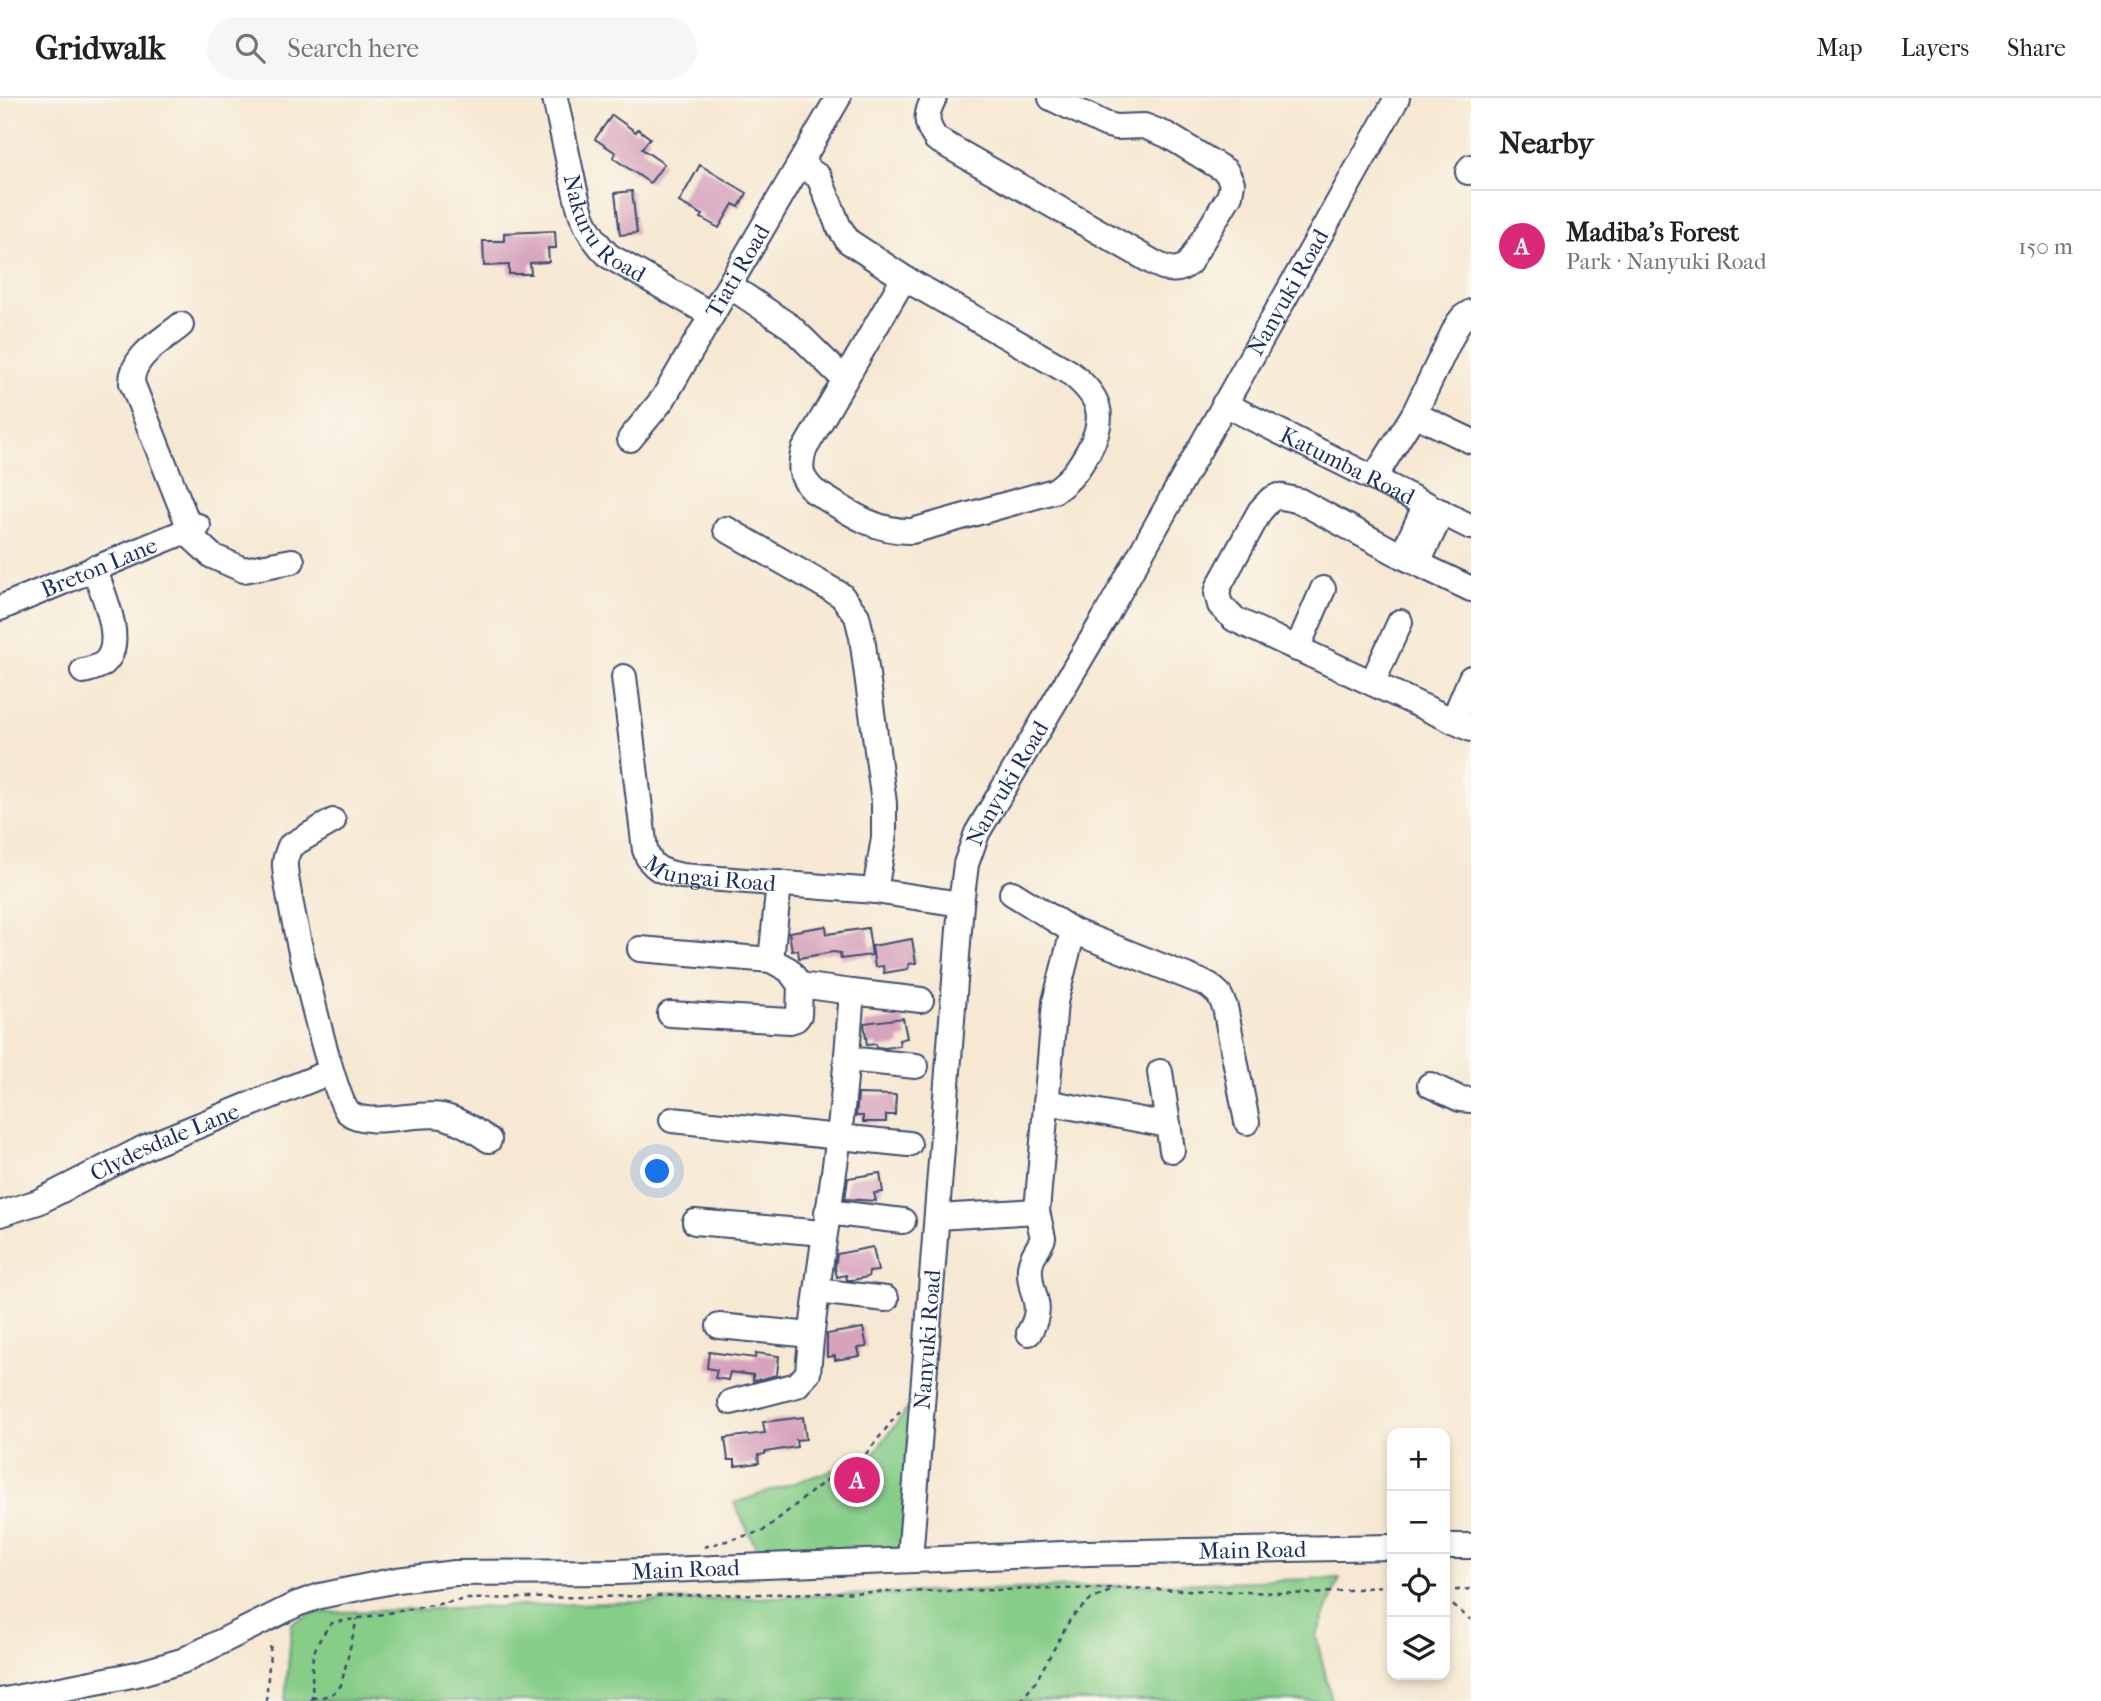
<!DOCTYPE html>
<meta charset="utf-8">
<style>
:root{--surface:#fff;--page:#f6f6f6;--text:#202124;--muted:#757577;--line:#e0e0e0;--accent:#db2777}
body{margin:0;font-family:"IM FELL French Canon",serif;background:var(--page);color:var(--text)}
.controls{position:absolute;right:21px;bottom:21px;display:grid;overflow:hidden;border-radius:14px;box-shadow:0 4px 10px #0003}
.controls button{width:63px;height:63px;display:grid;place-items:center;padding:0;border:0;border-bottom:2px solid var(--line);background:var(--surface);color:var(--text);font:35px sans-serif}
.you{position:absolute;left:658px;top:1074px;width:24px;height:24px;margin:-18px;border:5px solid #fff;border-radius:50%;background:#1a73e8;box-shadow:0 0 0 10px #1a73e833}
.badge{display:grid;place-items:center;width:46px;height:46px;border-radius:50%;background:var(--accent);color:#fff;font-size:23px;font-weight:700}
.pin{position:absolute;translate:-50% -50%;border:4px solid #fff;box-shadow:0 2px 7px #0006}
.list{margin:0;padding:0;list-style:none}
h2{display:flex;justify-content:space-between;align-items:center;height:91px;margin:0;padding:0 28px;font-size:30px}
h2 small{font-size:23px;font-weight:400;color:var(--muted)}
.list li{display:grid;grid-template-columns:46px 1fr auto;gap:21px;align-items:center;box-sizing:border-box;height:112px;padding:0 28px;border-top:2px solid var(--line)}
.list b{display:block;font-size:26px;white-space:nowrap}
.list p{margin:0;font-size:23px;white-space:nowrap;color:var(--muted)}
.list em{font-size:23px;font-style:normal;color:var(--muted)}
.icon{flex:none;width:38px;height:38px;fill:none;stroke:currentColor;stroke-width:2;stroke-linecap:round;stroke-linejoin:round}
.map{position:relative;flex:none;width:1471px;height:1603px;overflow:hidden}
header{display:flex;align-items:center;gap:42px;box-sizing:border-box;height:98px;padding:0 35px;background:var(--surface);border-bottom:2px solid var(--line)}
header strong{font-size:33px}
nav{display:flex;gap:38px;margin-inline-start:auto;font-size:24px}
.search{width:490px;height:63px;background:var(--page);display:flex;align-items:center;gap:18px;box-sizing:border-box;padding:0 24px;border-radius:38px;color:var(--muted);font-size:26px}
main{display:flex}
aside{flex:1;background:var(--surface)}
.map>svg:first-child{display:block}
.green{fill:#86cd88;stroke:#507e73;stroke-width:2}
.building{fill:#d6a2bc}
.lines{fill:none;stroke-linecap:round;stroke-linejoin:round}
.minor-casing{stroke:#3c4b6f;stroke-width:28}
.path{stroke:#3c4b6f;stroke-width:2.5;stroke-dasharray:5 5;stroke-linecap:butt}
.minor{stroke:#fff;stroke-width:24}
.labels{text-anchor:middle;stroke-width:5;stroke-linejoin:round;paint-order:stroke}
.street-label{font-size:23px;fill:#1b2f5e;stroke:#fbf7ec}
</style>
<header>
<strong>Gridwalk</strong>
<div class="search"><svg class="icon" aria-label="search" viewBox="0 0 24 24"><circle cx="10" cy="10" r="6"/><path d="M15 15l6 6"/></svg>Search here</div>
<nav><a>Map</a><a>Layers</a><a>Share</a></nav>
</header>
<main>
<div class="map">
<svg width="1471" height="1603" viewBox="0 0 1471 1603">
<rect width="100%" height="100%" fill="#fbf7ec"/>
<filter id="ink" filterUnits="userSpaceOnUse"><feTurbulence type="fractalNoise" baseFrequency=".0143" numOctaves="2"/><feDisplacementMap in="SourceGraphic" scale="14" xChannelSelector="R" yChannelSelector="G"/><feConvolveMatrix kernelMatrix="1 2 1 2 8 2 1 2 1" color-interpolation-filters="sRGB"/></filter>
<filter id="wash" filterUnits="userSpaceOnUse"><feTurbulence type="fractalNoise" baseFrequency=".00686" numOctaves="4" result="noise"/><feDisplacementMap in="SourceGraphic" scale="28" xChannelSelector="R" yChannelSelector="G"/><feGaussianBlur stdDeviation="1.57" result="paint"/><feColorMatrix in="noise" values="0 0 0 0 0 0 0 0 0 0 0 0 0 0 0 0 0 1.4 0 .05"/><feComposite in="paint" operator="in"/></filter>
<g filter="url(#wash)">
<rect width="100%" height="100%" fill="#f6e8d2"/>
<path class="green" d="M 914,1302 L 901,1454 L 887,1459 L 759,1455 L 734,1405 L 871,1359 Z
M 1340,1480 L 1316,1538 L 1332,1603 L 285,1603 L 292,1525 L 313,1515 Z"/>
<g id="blocks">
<path class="building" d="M 612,17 L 636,34 L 638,31 L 650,40 L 642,51 L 664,66 L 650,85 L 613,60 L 616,55 L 595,41 Z
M 700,67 L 747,95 L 739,109 L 733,106 L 719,130 L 701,120 L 703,117 L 679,104 Z
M 632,93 L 637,135 L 620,137 L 615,95 Z
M 555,133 L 556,150 L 548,150 L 549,164 L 530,165 L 531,176 L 509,176 L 509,167 L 484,168 L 483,143 L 504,143 L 504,135 Z
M 826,828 L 827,836 L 868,830 L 872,857 L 841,861 L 840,855 L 833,854 L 799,860 L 798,852 L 792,853 L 789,834 Z
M 912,841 L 916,865 L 909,866 L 908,871 L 884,875 L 883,868 L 875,869 L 872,848 Z
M 903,920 L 907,940 L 899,942 L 900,948 L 885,950 L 877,949 L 876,946 L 867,947 L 864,925 Z
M 858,996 L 896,997 L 895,1017 L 886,1017 L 886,1024 L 863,1024 L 863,1018 L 856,1018 Z
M 880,1075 L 883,1094 L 874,1095 L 876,1103 L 845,1101 L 848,1080 Z
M 873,1149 L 878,1173 L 869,1174 L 868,1179 L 852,1182 L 847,1182 L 846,1177 L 837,1179 L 835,1170 L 837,1156 Z
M 863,1230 L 867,1249 L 858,1250 L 860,1258 L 835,1262 L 835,1258 L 827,1259 L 827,1236 Z
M 709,1254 L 755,1260 L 756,1255 L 779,1258 L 777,1277 L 753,1283 L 753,1277 L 730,1274 L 728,1282 L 715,1280 L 717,1272 L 707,1270 Z
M 803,1319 L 806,1341 L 796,1342 L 797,1349 L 765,1354 L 765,1356 L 758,1357 L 759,1365 L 735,1368 L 735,1362 L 728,1362 L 725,1340 L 765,1335 L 763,1324 Z"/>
</g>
</g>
<g filter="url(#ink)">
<use href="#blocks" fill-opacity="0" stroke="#3c4b6f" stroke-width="2"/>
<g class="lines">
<g class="minor-casing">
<g id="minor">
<path id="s1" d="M 555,0 C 560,23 565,46 570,70 C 578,106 581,131 609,158 L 712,217"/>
<path d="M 934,0 C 925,17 925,25 936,41 L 1156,166 C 1169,172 1178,175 1189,165 L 1230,97 L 1232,85 L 1226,73 L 1167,37 L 1144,28 L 1116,29 L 1105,26 L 1051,0"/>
<path d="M 800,66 L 819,79 L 838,127 L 848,143 L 904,180 L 1069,274 C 1099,297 1108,317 1089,352 C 1079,370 1071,382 1054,393 L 912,433 C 873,434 846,412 814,393 C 800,379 799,371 804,352 L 904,180"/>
<path d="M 1468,74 L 1471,69"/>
<path d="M 730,188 L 791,229 L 844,281"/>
<path d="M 181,227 C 162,243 131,258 132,285 L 190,431"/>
<path id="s2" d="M 1224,306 L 1471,429"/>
<path d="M 1414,316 L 1471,343"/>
<path id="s3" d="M 630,341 L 663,301 L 838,0"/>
<path d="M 1374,380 L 1414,316 L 1457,227 L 1463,219 L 1471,214"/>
<path d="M 726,431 L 841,497 L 857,518 L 862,539 L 884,705 L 884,740 L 875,793"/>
<path d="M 185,433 L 212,458 L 244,472 L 292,463"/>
<path d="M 1402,458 L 1426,406"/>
<path d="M 1418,465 L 1442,414"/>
<path d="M 1471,491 L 1402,458 L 1300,403 L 1278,398 L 1270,402 L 1260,413 L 1219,488 L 1217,495 L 1220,507 L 1234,521 L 1471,631"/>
<path id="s4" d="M 0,510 L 198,428"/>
<path d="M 1297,551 L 1323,491"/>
<path d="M 83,573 C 90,571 98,570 104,565 C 127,545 102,494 94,470"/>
<path id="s5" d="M 624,579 L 645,752 C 651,771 663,774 682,778 L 875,793 L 961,806"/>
<path d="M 1372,585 L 1400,524"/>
<path d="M 1453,623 L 1471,580"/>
<path d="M 333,723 L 290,748 C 288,754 284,761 285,768 C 286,797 332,1000 348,1014 C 367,1031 416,1013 442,1018 C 459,1022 475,1032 489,1042"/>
<path d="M 1012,795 L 1073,833"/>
<path d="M 640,851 L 771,862"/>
<path d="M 852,894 L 921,902"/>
<path d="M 670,916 L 790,923 L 796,921 L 799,917 L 800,887"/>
<path d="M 847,961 L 916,968"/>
<path d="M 1160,974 L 1172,1052"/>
<path d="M 1430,987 L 1460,1001 L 1471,1002"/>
<path d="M 1046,1004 L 1168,1027"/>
<path d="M 672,1022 L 909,1046"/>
<path d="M 827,1114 L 903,1123"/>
<path id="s6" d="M 0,1116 L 38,1104 L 146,1049 L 330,974"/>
<path d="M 937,1119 L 1037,1113"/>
<path d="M 695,1124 L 823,1135"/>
<path d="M 817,1193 L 886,1201"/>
<path d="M 719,1228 L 811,1237"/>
<path d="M 1029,1235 C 1047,1204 1028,1198 1030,1170 C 1031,1157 1039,1151 1043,1140 L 1037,1113 L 1055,904 L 1073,833 L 1209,887 L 1219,896 L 1225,909 L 1247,1024"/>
<path d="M 731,1304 L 797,1287 L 808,1275 C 814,1195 829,1117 839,1037 C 845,990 848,942 852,894 L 800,887 L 789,872 L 771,862 L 779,785"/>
<path d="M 1445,1448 L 1471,1448"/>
<path id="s7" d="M 910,1461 L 961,806 L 966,766 L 977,735 L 1104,521 L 1397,0"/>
<path id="s8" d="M 0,1603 L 137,1576 L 182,1563 L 297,1506 L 320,1498 L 397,1482 L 455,1475 L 617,1474 L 1088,1455 L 1392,1449"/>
</g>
</g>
<path class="path" d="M 704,1449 L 763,1433 L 834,1376 L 862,1361 L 900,1313
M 1445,1493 L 1471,1491
M 1445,1501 L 1471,1522
M 312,1600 C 325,1599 334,1598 341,1587 L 357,1521
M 266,1603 L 271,1543
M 312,1603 C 314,1565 305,1557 332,1525 L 467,1501 L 1117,1490 L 1314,1496 L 1392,1487
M 1021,1603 L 1036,1583 L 1071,1520 L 1090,1502 L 1115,1491"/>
<use href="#minor" class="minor"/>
</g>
</g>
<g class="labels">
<g class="street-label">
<text dy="8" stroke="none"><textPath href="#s1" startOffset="144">Nakuru Road</textPath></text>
<text dy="8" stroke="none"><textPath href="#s3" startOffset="200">Tiati Road</textPath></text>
<text dy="8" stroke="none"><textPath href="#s7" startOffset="1354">Nanyuki Road</textPath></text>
<text dy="8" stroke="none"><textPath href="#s2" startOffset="138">Katumba Road</textPath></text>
<text dy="8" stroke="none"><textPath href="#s4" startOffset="107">Breton Lane</textPath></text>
<text dy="8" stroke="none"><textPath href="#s7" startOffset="788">Nanyuki Road</textPath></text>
<text dy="8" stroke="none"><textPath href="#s5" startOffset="250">Mungai Road</textPath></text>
<text dy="8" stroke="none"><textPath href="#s6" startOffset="180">Clydesdale Lane</textPath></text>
<text dy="8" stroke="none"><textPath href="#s7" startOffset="220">Nanyuki Road</textPath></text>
<text dy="8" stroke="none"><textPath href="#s8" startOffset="1274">Main Road</textPath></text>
<text dy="8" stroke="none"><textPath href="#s8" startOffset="707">Main Road</textPath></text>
</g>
</g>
</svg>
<div class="controls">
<button>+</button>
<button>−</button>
<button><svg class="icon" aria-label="locate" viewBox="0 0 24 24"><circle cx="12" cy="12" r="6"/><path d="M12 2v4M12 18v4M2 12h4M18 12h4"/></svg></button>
<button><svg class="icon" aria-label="layers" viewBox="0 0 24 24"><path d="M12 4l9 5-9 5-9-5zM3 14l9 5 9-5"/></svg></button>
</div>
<div class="you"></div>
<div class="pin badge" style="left:857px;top:1382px">A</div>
</div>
<aside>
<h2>Nearby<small></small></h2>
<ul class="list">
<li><span class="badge">A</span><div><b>Madiba's Forest</b><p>Park · Nanyuki Road</p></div><em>150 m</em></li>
</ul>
</aside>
</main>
